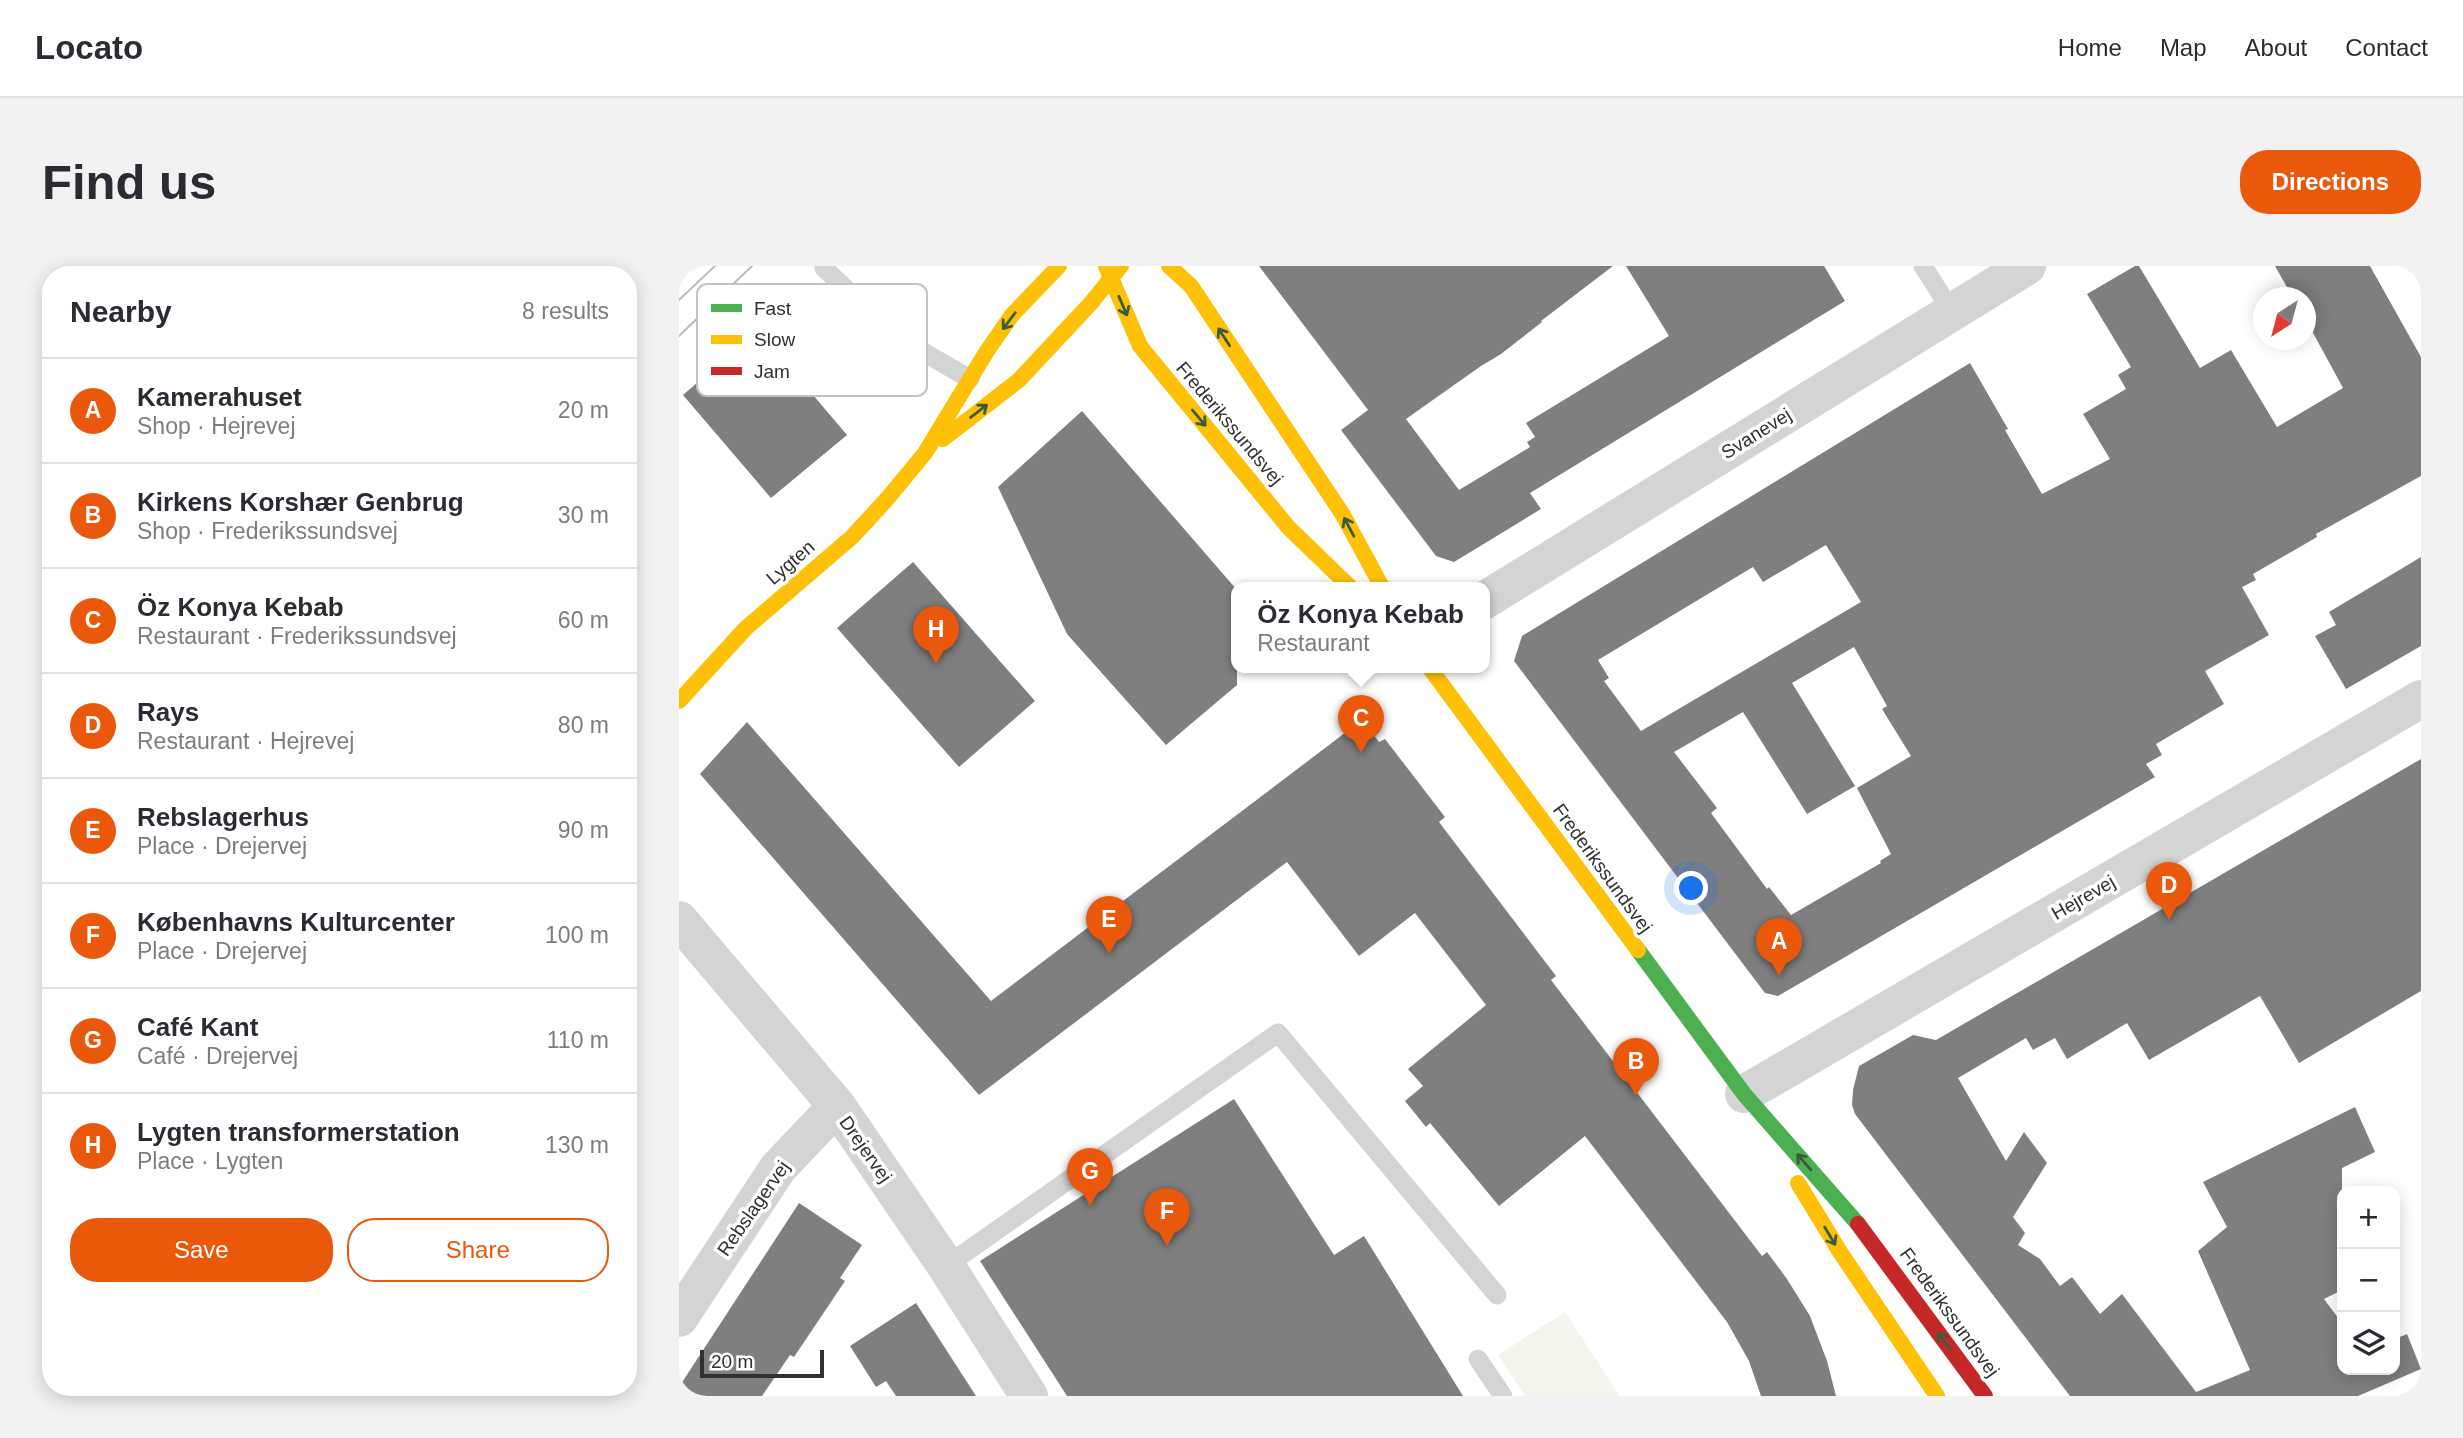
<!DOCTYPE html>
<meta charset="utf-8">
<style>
:root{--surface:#fff;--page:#f2f2f3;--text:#2b2b33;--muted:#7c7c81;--line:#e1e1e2;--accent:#ea580c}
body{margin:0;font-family:Arial,sans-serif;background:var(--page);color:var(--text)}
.controls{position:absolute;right:21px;bottom:21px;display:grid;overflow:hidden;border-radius:14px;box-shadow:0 4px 18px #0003}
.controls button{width:63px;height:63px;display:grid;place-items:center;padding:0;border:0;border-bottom:2px solid var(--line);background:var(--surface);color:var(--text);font:35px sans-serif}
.compass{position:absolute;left:1574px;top:21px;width:63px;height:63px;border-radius:50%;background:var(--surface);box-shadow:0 4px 18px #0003;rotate:216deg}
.scale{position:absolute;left:21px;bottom:18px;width:124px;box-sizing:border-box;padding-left:7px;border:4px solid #303030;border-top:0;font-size:19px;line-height:24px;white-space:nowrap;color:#303030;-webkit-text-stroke:5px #fff;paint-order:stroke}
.you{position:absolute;left:1013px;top:623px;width:24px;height:24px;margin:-18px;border:5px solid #fff;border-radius:50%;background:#1a73e8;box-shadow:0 0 0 10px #1a73e833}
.badge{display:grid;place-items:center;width:46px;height:46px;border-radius:50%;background:var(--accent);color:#fff;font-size:23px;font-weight:700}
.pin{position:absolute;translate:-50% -58px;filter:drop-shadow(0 2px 4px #0008)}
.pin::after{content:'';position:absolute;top:37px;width:24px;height:21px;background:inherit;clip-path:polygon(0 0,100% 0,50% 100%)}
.popup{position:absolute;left:552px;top:316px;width:259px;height:91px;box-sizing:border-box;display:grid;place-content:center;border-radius:14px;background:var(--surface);filter:drop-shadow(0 2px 5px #0005);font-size:23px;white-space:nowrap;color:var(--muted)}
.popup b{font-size:26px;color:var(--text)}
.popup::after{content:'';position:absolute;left:50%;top:100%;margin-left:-14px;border:14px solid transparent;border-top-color:var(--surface)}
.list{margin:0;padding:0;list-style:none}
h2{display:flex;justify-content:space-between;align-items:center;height:91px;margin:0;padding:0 28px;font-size:30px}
h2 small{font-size:23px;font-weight:400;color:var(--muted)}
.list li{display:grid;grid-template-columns:46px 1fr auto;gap:21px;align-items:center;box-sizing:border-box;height:105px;padding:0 28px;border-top:2px solid var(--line)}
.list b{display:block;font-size:26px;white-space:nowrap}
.list p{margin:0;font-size:23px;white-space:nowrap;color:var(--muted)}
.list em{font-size:23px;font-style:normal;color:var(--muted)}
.actions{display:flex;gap:14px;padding:21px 28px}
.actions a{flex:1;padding:16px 0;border:2px solid var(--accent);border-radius:28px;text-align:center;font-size:24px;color:var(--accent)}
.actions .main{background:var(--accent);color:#fff}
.icon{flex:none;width:38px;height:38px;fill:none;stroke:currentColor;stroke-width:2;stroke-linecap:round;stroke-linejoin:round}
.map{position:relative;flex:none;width:1742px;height:1130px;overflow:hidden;border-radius:28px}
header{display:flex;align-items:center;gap:42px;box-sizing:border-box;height:98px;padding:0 35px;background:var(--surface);border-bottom:2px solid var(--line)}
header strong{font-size:33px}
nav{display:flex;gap:38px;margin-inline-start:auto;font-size:24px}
.intro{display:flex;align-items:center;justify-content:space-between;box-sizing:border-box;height:168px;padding:0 42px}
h1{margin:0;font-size:49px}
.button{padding:18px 32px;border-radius:28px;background:var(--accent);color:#fff;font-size:24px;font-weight:700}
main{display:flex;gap:42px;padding:0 42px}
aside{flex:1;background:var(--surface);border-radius:28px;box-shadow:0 4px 18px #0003}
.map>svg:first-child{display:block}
.green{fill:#f1f5ec}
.building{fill:#7f7f7f;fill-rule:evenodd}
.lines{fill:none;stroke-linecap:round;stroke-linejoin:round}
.lane{stroke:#d4d4d4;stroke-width:19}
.street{stroke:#d4d4d4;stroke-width:38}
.fast{stroke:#4caf50;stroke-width:16}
.slow{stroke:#ffc107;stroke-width:16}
.jam{stroke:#c62828;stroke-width:16}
.tram{stroke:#bcbcbc;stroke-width:2}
.oneway{stroke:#3a5c3b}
.labels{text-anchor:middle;stroke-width:7;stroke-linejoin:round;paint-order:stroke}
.street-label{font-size:19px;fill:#303030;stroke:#fff}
.key{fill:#fff;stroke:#c1c1c1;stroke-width:2}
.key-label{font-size:19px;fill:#303030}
</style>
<header>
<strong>Locato</strong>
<nav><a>Home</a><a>Map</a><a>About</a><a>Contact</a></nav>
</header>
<div class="intro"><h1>Find us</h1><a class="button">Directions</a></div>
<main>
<aside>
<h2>Nearby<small>8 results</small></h2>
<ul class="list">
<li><span class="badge">A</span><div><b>Kamerahuset</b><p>Shop · Hejrevej</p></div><em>20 m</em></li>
<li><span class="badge">B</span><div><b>Kirkens Korshær Genbrug</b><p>Shop · Frederikssundsvej</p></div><em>30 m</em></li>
<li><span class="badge">C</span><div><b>Öz Konya Kebab</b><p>Restaurant · Frederikssundsvej</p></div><em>60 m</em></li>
<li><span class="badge">D</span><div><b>Rays</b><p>Restaurant · Hejrevej</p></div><em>80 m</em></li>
<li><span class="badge">E</span><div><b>Rebslagerhus</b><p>Place · Drejervej</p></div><em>90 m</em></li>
<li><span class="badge">F</span><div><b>Københavns Kulturcenter</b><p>Place · Drejervej</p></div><em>100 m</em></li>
<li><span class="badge">G</span><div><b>Café Kant</b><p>Café · Drejervej</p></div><em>110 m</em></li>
<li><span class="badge">H</span><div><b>Lygten transformerstation</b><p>Place · Lygten</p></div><em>130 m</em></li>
</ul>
<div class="actions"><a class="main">Save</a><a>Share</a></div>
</aside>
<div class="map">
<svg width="1742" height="1130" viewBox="0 0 1742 1130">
<rect width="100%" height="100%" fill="#fff"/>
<path class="green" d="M 886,1046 L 941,1130 L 846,1130 L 819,1089 Z"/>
<path class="building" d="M 580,0 L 934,0 L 862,55 L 863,56 L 822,88 L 802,100 L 727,153 L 780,224 L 851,181 L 848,176 L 856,171 L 847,157 L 990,70 L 947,0 L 1145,0 L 1166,35 L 851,227 L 862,243 L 775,296 L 757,290 L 662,164 L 689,144 Z
M 1456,0 L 1460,0 L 1521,102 L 1552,84 L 1598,161 L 1664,122 L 1627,54 L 1627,32 L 1614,32 L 1596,0 L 1691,0 L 1742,91 L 1742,210 L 1637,268 L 1638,271 L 1574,308 L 1577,314 L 1563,321 L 1590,369 L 1526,405 L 1545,438 L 1477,478 L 1483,489 L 1467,498 L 1476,511 L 1099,730 L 1086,727 L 835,395 L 843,370 L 1291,97 L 1329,163 L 1326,164 L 1363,228 L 1431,193 L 1404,148 L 1447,123 L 1439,109 L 1452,101 L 1408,28 ZM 1147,279 L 1182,336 L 962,465 L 925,415 L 930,412 L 919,394 L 1074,301 L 1084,316 ZM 1175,381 L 1208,440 L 1203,443 L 1232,490 L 1178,522 L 1212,588 L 1201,595 L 1202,597 L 1112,649 L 1090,621 L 1088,623 L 1032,547 L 1038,542 L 995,486 L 1064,446 L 1128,548 L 1176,520 L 1113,417 Z
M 79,64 L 168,169 L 92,232 L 4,129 Z
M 403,145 L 558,324 L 558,419 L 487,479 L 388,368 L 319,221 Z
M 1742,291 L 1742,380 L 1667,423 L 1636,370 L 1657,359 L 1650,346 Z
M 234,296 L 356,435 L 280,501 L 158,362 Z
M 683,454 L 700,476 L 706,473 L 766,551 L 760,556 L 877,710 L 872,714 L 1083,990 L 1088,986 L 1108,1013 L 1131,1050 L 1148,1095 L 1157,1130 L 1082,1130 L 1070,1095 L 1048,1056 L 906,870 L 820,940 L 751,857 L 747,861 L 726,835 L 744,820 L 729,803 L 807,739 L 736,647 L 680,690 L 608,596 L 300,829 L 21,508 L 68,456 L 312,735 Z
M 1742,493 L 1742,725 L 1620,797 L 1581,730 L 1470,794 L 1448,757 L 1388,793 L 1376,772 L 1354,784 L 1347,772 L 1279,812 L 1327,895 L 1345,866 L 1368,897 L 1334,951 L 1346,967 L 1339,979 L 1361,993 L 1381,1020 L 1393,1011 L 1421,1048 L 1443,1028 L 1517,1126 L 1571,1104 L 1519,985 L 1548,961 L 1524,916 L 1676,841 L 1696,886 L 1663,902 L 1663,1024 L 1645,1033 L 1663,1057 L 1663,1104 L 1716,1104 L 1716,1073 L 1728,1068 L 1742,1103 L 1679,1130 L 1391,1130 L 1176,848 L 1173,839 L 1174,824 L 1180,800 L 1234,769 L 1257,774 Z
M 555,833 L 655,989 L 685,970 L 784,1130 L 388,1130 L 301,995 Z
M 120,937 L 183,979 L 161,1012 L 166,1015 L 115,1091 L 111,1089 L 83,1130 L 0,1130 L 0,1121 Z
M 237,1037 L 297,1130 L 217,1130 L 207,1115 L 197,1121 L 171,1080 Z"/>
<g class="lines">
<path class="lane" d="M 1244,0 L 1273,46
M 145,2 L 215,69
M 114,65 L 163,114 L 215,69 L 291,113
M 267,1000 L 599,767 L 818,1029
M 799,1093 L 824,1130"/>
<path class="street" d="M 806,334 L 1348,0
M 0,654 L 158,840 L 267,1000 L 350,1130
M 1065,828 L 1742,433
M 0,1052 L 99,902 L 158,840"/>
<path class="fast" d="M 959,684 L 1065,828 L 1179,958"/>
<path class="slow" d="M 427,0 L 461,80 L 609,261 L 671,321
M 490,0 L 512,20 L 664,249 L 703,321
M 264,173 L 340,114 L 412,37 L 442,0
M 750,401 L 959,684
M 0,435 L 67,362 L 173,271 L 208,233 L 246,187 L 308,85 L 333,49 L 380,0
M 1119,917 L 1161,986 L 1258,1130"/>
<path class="jam" d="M 1179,958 L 1306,1130"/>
<path class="tram" d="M 0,34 L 36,0
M 0,70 L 73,0"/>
</g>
<defs><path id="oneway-shaft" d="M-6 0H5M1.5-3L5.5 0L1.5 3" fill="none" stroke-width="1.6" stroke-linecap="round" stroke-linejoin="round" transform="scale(1.75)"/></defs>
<g class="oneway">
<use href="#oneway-shaft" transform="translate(444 40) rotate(67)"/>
<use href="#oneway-shaft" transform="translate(330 55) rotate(127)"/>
<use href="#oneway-shaft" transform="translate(545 71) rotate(-123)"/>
<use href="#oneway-shaft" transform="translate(300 145) rotate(-38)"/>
<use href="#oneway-shaft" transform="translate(520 152) rotate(50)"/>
<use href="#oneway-shaft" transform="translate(670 261) rotate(-118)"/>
<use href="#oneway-shaft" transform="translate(1125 896) rotate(-131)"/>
<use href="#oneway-shaft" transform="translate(1151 970) rotate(59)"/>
<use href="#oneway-shaft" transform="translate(1265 1075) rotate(-126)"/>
</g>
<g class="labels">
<g class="street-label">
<text transform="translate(551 157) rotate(50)" y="7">Frederikssundsvej</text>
<text transform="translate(1077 167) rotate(-32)" y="7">Svanevej</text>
<text transform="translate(111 296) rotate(-41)" y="7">Lygten</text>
<text transform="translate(924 602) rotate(54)" y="7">Frederikssundsvej</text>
<text transform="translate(1404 631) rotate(-30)" y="7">Hejrevej</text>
<text transform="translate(187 883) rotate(55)" y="7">Drejervej</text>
<text transform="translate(74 942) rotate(-55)" y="7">Rebslagervej</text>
<text transform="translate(1271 1046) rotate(54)" y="7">Frederikssundsvej</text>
</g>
</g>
<rect x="18" y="18" width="230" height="112" rx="10" class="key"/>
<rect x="32" y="38" width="31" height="8" fill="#4caf50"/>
<rect x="32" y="69" width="31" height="9" fill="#ffc107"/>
<rect x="32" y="101" width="31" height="8" fill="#c62828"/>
<g class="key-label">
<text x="75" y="49">Fast</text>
<text x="75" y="80">Slow</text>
<text x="75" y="112">Jam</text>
</g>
</svg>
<div class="controls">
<button>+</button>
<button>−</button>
<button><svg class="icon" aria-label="layers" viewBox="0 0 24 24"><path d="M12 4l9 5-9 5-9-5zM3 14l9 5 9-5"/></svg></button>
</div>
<svg class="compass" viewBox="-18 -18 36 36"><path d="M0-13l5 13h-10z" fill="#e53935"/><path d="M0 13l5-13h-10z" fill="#7c7c81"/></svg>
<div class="scale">20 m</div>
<div class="you"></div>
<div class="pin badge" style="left:1100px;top:710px">A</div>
<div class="pin badge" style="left:957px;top:830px">B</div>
<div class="pin badge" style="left:682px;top:487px">C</div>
<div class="popup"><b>Öz Konya Kebab</b>Restaurant</div>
<div class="pin badge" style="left:1490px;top:654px">D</div>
<div class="pin badge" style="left:430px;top:688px">E</div>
<div class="pin badge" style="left:488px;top:980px">F</div>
<div class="pin badge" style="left:411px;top:940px">G</div>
<div class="pin badge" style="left:257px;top:398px">H</div>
</div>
</main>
